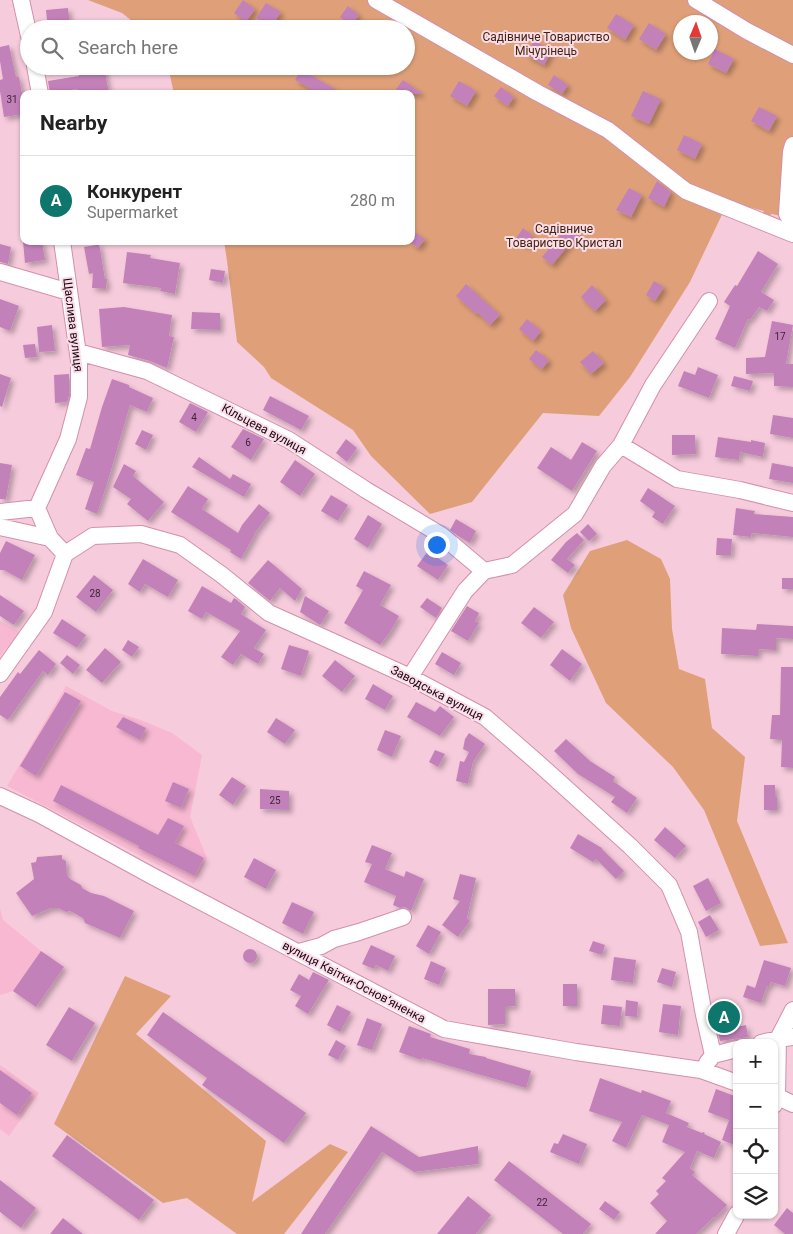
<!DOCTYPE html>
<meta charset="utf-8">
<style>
:root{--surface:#fff;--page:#f2f2f2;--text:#222;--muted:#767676;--line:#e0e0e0;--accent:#0f766e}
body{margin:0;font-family:Roboto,sans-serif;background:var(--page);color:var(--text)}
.controls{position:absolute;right:15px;bottom:15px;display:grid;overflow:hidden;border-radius:10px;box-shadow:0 1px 4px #0004}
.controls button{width:45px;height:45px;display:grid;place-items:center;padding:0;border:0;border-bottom:1px solid var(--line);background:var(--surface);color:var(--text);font:25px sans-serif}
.compass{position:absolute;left:673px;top:15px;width:45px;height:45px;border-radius:50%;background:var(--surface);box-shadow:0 1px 4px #0004;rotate:2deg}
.you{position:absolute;left:436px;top:544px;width:18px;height:18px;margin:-12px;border:4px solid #fff;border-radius:50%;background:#1a73e8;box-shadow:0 0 0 8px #1a73e833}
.badge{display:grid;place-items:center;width:32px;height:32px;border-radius:50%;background:var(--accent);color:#fff;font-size:16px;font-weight:700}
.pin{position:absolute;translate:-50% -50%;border:2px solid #fff;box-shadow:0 1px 5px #0006}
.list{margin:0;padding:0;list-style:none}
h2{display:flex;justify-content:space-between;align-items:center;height:65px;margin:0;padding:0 20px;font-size:21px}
h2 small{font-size:16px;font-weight:400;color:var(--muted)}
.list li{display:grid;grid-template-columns:32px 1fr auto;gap:15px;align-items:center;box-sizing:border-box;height:90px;padding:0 20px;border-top:1px solid var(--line)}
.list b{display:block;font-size:19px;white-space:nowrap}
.list p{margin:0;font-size:16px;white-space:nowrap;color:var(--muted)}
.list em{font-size:16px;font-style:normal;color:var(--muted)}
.icon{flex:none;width:28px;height:28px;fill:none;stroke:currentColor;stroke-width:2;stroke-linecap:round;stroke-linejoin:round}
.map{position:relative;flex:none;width:793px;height:1234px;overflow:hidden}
.search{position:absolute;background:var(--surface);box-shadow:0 1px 4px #0004;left:20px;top:20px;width:395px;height:55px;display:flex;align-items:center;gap:12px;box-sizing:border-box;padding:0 18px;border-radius:28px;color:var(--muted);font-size:19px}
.panel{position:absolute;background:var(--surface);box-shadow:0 1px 4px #0004;left:20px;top:90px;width:395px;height:155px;border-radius:10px}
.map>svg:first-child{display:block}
.built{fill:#f8b8d2}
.green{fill:#dfa079;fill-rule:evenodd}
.building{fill:#c381b9;filter:url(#shadow)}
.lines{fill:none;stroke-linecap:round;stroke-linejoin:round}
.minor-casing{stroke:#d38fab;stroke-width:18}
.minor{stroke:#fff;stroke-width:16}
.labels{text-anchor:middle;stroke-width:4;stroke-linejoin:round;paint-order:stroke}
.number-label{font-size:10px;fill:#432238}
.park-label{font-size:12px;fill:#41230e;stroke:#fadde8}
.street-label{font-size:12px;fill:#18030d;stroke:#fadde8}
</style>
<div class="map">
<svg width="793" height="1234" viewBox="0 0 793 1234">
<defs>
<filter id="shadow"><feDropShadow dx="3.5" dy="3.5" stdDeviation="2.5" flood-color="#0004"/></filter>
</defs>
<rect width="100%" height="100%" fill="#f6cbdc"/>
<path class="built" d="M 0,621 L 20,632 L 13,640 L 0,656 Z
M 66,686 L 112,711 L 141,720 L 172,733 L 202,755 L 190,817 L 207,858 L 194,884 L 7,786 Z
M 0,908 L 3,920 L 41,951 L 64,967 L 36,1007 L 13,991 L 0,995 Z
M 0,1065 L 39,1093 L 9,1136 L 0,1129 Z"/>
<path class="green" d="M 88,0 L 793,0 L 793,219 L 772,214 L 767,216 L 763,213 L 764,211 L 728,202 L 690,282 L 630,377 L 599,416 L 543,413 L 472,502 L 430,514 L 371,456 L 353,430 L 271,378 L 264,367 L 237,342 L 227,261 L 224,241 L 411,241 L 411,94 L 174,94 L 168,66 L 406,66 L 406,29 L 142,29 L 122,13 ZM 680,22 L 710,22 L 710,52 L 680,52 Z
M 627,540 L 661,559 L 670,579 L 672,629 L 679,669 L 705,679 L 712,728 L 745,757 L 737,821 L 788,943 L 760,946 L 704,810 L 673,767 L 606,703 L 571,628 L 563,595 L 590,551 Z
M 125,976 L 171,996 L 136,1034 L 266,1141 L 252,1202 L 330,1144 L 348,1152 L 284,1234 L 237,1234 L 187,1198 L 163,1203 L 54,1124 Z"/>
<path class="building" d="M 243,0 L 255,9 L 246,22 L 234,13 Z
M 266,3 L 281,12 L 271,27 L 256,18 Z
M 348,6 L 359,15 L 351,25 L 340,17 Z
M 68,8 L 70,26 L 48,29 L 46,10 Z
M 616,14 L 634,25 L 625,40 L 607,28 Z
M 649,23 L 666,34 L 656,50 L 639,39 Z
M 534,41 L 552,50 L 544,65 L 526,55 Z
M 9,45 L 16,77 L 19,77 L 24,106 L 24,114 L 4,117 L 0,91 L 0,80 L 3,79 L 0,61 L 0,47 Z
M 715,49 L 734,59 L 726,73 L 708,64 Z
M 78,66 L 104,66 L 109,94 L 78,94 L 77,89 L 50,93 L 48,81 L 79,76 Z
M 301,70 L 314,77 L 344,94 L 320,94 L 295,80 Z
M 554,75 L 568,85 L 562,94 L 548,85 Z
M 403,80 L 423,94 L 402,94 L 396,89 Z
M 459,81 L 476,91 L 467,106 L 450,96 Z
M 501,87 L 514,97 L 508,106 L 494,96 Z
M 643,91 L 661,99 L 649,124 L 631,116 Z
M 759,107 L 777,116 L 769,131 L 751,121 Z
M 684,135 L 702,144 L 695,159 L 677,150 Z
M 657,181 L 671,192 L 664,207 L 648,198 Z
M 629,188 L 642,195 L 631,217 L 616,210 Z
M 564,225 L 578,234 L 571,244 L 570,243 L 552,265 L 542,257 L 560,236 L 557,234 Z
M 523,228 L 533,236 L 526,246 L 516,239 Z
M 411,230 L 425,239 L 418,248 L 411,243 Z
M 23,241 L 42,241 L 45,260 L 25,263 Z
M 96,243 L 99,243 L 105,279 L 107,279 L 106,289 L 92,288 L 93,273 L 89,274 L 84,247 L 96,245 Z
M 0,244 L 11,247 L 8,264 L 0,262 Z
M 758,251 L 778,264 L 761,292 L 774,300 L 767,311 L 759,307 L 750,320 L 748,319 L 735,348 L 715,339 L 730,306 L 724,302 L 735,285 L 737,286 Z
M 127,252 L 151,255 L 150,258 L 180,263 L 175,294 L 160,291 L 161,288 L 123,283 Z
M 211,269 L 225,271 L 223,283 L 209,280 Z
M 654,281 L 664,287 L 655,301 L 646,295 Z
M 466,284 L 500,315 L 490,325 L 478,313 L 476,314 L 456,296 Z
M 592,285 L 606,300 L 595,311 L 581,297 Z
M 0,299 L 19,306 L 10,331 L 0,327 Z
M 124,307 L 172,315 L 169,336 L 174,337 L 167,368 L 150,361 L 128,355 L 130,345 L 102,347 L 99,309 Z
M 192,312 L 220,313 L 220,330 L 191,329 Z
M 527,319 L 541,331 L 533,341 L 519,329 Z
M 772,321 L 793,325 L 786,364 L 793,364 L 793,387 L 774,386 L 774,373 L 746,374 L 746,358 L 765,357 Z
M 52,325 L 55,351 L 39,352 L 37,327 Z
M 35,344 L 37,357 L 25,358 L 23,345 Z
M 536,350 L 549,360 L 542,369 L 529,359 Z
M 593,351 L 604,363 L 591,374 L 580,362 Z
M 698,367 L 718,375 L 709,398 L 678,386 L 684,371 L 695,375 Z
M 0,374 L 11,378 L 2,407 L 0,406 Z
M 69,374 L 69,396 L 67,402 L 55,403 L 54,375 Z
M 734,376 L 753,381 L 750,391 L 731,386 Z
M 112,379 L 129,385 L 129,387 L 153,398 L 147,412 L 130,405 L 107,484 L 97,514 L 85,509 L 94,482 L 76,475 L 86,448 L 90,449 L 102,407 Z
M 270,396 L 309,416 L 301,430 L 263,410 Z
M 190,403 L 208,412 L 196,432 L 179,422 Z
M 773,415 L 793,418 L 793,438 L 770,434 Z
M 243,429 L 264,439 L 251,460 L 231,447 Z
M 142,430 L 153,435 L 146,450 L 135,444 Z
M 672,435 L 695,435 L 696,454 L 672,455 Z
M 718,437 L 751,442 L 751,440 L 765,443 L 763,457 L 740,452 L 739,460 L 715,457 Z
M 346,439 L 357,448 L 347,462 L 336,453 Z
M 582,442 L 597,451 L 572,491 L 537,468 L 551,447 L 571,460 Z
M 199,457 L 230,479 L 233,474 L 251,484 L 244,497 L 192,467 Z
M 295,460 L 315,474 L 300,496 L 280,482 Z
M 0,463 L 12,465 L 6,499 L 0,499 Z
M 772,463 L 793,467 L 793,483 L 769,479 Z
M 124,464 L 136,471 L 133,476 L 164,502 L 148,521 L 127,504 L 131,499 L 113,487 Z
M 188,486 L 208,499 L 202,509 L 238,533 L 242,525 L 259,504 L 270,513 L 254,534 L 255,534 L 241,559 L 230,552 L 231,550 L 171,512 Z
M 648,488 L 675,506 L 663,524 L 652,517 L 655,512 L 640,501 Z
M 331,495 L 348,505 L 338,521 L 321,511 Z
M 736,508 L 755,511 L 754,514 L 793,517 L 793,537 L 752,533 L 751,537 L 733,535 Z
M 368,515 L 382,524 L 368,548 L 354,539 Z
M 456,519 L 476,531 L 470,543 L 458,536 L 450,530 Z
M 588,524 L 597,534 L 589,541 L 580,532 Z
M 577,533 L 584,540 L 567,559 L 575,565 L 568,573 L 551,560 L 566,542 Z
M 717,538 L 732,539 L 731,555 L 716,555 Z
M 6,541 L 35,555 L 22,580 L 4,570 L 0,570 L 0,553 Z
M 428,551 L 448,565 L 438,580 L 417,566 Z
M 143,559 L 178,580 L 168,597 L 145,584 L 140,592 L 128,584 Z
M 268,560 L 302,589 L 295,601 L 280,588 L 270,601 L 248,583 Z
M 364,571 L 391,585 L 380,605 L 399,616 L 390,632 L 380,645 L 344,623 L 363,590 L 356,586 Z
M 94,575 L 113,590 L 96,612 L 76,597 Z
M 782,578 L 793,578 L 793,589 L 782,589 Z
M 202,586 L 231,603 L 234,598 L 236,599 L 245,607 L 241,614 L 266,630 L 254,648 L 264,654 L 258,664 L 241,654 L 233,665 L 221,657 L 240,631 L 206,612 L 202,619 L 188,611 Z
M 0,595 L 24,611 L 14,625 L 0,616 Z
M 305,596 L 329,611 L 320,625 L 300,612 Z
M 427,598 L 442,608 L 436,618 L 420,607 Z
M 467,606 L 479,613 L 475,621 L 479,623 L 468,641 L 451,631 Z
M 534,607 L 554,622 L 541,638 L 521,623 Z
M 62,619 L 86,635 L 77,648 L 53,633 Z
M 757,624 L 793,626 L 793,639 L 776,638 L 776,650 L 758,649 L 758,656 L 721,654 L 722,628 L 756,630 Z
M 128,640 L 139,647 L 132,657 L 122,650 Z
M 289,645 L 309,651 L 301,676 L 281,669 Z
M 105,648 L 121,662 L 102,683 L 86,670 Z
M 562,649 L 582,664 L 570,681 L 550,665 Z
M 39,650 L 56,664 L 48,675 L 43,671 L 8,720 L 0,715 L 0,697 L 18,672 L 20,674 Z
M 442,652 L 461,663 L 454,675 L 435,664 Z
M 67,655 L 80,665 L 73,674 L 60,663 Z
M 335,660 L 355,676 L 342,692 L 322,676 Z
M 781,667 L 793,667 L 793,768 L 781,767 L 782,740 L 770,739 L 772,715 L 780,715 Z
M 373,684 L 393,696 L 385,710 L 365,699 Z
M 65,692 L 81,701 L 36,776 L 20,766 Z
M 416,702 L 435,712 L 440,706 L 454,717 L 440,736 L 407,717 Z
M 123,717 L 146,728 L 140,740 L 116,727 Z
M 276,718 L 295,730 L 285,744 L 267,732 Z
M 385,730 L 401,736 L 392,757 L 377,750 Z
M 469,733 L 485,744 L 473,762 L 468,784 L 456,781 L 460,761 L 464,762 L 469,752 L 463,749 L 465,739 Z
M 566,739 L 590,761 L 615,777 L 613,781 L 637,798 L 627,813 L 611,802 L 615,797 L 578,774 L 554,751 Z
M 435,750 L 445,754 L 438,767 L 429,762 Z
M 232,777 L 246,786 L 233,805 L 219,795 Z
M 173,782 L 189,789 L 181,808 L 165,801 Z
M 61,785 L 158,835 L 168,818 L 184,826 L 175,843 L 204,858 L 195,876 L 138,848 L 139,846 L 53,801 Z
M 764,785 L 775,785 L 775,797 L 777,797 L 777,810 L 764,810 Z
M 260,789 L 289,791 L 289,810 L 260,809 Z
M 665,827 L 686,846 L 675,858 L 654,840 Z
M 578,834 L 602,848 L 602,849 L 624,871 L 616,879 L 596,859 L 593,862 L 570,848 Z
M 372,845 L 392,853 L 385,869 L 404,877 L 406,871 L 424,879 L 411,911 L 405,907 L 400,908 L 393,905 L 396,896 L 364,882 L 372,864 L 365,862 Z
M 62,855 L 62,859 L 66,861 L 67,875 L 70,879 L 81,885 L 82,888 L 91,893 L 104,896 L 134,911 L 120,938 L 85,923 L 83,918 L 70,911 L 66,912 L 58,908 L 51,908 L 32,916 L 16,893 L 34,879 L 31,863 L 36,862 L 37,857 Z
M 254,858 L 276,870 L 266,889 L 244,877 Z
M 460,874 L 476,878 L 467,918 L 470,921 L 458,937 L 442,925 L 460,901 L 453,899 Z
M 708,878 L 721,903 L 706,911 L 693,886 Z
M 292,902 L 314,912 L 303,934 L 282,923 Z
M 710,915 L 719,930 L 706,937 L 698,922 Z
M 428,925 L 441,932 L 429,954 L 416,946 Z
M 593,941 L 605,945 L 602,955 L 589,951 Z
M 371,945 L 395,956 L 388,971 L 376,965 L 374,969 L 362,964 Z
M243 956a7 7 0 1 1 14 0a7 7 0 1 1-14 0Z
M 41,951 L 64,967 L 36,1007 L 13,991 Z
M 614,957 L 636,960 L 633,983 L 611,980 Z
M 764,960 L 791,968 L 785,986 L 771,982 L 769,987 L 767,986 L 761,1003 L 743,997 L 747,985 L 755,988 Z
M 431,961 L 446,968 L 439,985 L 424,979 Z
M 662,968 L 676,972 L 672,987 L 657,982 Z
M 313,972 L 329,980 L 308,1014 L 295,1006 L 301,996 L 290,990 L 299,974 L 309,980 Z
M 563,984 L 577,984 L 577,1006 L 563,1006 Z
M 488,989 L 515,989 L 515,1006 L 505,1007 L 505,1024 L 488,1025 Z
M 626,1000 L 638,1002 L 637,1017 L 625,1016 Z
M 663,1004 L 681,1006 L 678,1035 L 659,1032 Z
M 337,1005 L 351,1012 L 340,1032 L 327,1025 Z
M 603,1005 L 622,1007 L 620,1026 L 601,1024 Z
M 69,1007 L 95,1023 L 72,1061 L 46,1045 Z
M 718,1011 L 729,1012 L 731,1028 L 746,1025 L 748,1037 L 720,1041 L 717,1028 L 721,1028 Z
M 163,1012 L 306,1113 L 284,1143 L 202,1085 L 207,1078 L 147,1035 Z
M 367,1018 L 382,1024 L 372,1050 L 357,1045 Z
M 409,1026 L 431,1034 L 430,1037 L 470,1049 L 469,1054 L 486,1057 L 486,1058 L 531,1071 L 526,1088 L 422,1058 L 421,1060 L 399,1052 Z
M 336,1040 L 346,1046 L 338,1060 L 328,1055 Z
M 0,1070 L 32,1093 L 17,1115 L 0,1103 Z
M 600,1078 L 641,1093 L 642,1090 L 671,1101 L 666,1113 L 689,1123 L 687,1127 L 702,1133 L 703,1132 L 705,1133 L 704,1134 L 721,1142 L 714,1158 L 697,1151 L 690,1168 L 695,1172 L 692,1175 L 727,1205 L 715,1218 L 714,1217 L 696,1234 L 655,1234 L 667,1221 L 650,1203 L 659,1194 L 656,1191 L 666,1181 L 662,1178 L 685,1152 L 662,1142 L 669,1125 L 642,1115 L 626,1148 L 612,1141 L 622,1122 L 589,1111 Z
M 716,1089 L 737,1097 L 737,1146 L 722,1140 L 729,1120 L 708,1112 Z
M 371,1126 L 419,1157 L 478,1146 L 478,1164 L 414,1172 L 382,1152 L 325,1234 L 301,1234 Z
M 563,1134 L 587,1144 L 579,1164 L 550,1152 L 554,1143 L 558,1144 Z
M 67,1135 L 154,1200 L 139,1220 L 52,1156 Z
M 509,1161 L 591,1224 L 583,1234 L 563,1234 L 494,1180 Z
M 0,1180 L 36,1208 L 21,1228 L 0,1212 Z
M 468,1196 L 491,1215 L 476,1234 L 437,1234 Z
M 605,1201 L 620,1212 L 614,1220 L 599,1209 Z
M 787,1208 L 793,1213 L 793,1234 L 785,1234 L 774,1225 Z
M 63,1218 L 83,1234 L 50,1234 Z"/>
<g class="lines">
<g class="minor-casing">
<path id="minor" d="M 21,0 L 29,36
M 376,0 L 538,93 L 608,130 L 686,191 L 793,234
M 696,0 L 747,31 L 793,55
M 35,66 L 40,94
M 793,145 L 791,152 L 787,214 L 793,223
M 0,272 L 69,292
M 709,301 L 653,385 L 621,445 L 677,479 L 740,490 L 793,503
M 78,352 L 147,371 L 289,440 L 366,490 L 441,535 L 484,571
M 0,512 L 37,508
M 0,527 L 50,538
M 65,554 L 93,536 L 141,534 L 180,545 L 222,575 L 269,613 L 338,644 L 410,677 L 485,717 L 538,763 L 630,846 L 669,885 L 689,932 L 704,1015 L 713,1055
M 0,674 L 44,612 L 65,554 L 50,538 L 37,508 L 68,439 L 79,397 L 79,361 L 62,241
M 410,677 L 465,591 L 484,571 L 512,565 L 575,514 L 603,466 L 621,445
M 0,796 L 39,814 L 154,877 L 444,1029 L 576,1052 L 701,1070 L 737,1083
M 299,952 L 321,946 L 334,939 L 359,932 L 403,917
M 761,1043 L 778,1039 L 793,1037
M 707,1063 L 713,1055 L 737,1049
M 774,1095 L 793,1104
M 774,1105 L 777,1096 L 778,1039 L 793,1010
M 726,1234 L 737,1214"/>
</g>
<use href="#minor" class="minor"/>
</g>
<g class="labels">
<g class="number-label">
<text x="12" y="103">31</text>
<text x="780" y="340">17</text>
<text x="194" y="421">4</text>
<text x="248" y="446">6</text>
<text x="95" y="597">28</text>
<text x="275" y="804">25</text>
<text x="542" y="1206">22</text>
</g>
<g class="park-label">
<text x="546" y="41">Садівниче Товариство<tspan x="546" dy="14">Мічурінець</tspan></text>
<text x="564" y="233">Садівниче<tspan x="564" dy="14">Товариство Кристал</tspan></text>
</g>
<g class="street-label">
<text transform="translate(73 325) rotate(83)" y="4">Щаслива вулиця</text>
<text transform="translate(264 429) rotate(28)" y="4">Кільцева вулиця</text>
<text transform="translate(437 693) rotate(28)" y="4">Заводська вулиця</text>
<text transform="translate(354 982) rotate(28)" y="4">вулиця Квітки-Основʼяненка</text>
</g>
</g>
</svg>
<div class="controls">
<button>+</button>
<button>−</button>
<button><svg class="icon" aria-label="locate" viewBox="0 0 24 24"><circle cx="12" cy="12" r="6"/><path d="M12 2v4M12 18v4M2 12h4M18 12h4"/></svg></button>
<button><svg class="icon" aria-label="layers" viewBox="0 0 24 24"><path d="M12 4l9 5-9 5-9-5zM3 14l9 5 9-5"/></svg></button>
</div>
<svg class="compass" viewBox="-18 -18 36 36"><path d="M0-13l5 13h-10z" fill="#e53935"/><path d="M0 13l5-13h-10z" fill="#767676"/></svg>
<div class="you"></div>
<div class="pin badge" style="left:724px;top:1017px">A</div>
<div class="search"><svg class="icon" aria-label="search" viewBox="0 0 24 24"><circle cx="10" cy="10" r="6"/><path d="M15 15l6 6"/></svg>Search here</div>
<section class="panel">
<h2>Nearby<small></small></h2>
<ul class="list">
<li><span class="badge">A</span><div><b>Конкурент</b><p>Supermarket</p></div><em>280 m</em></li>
</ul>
</section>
</div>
